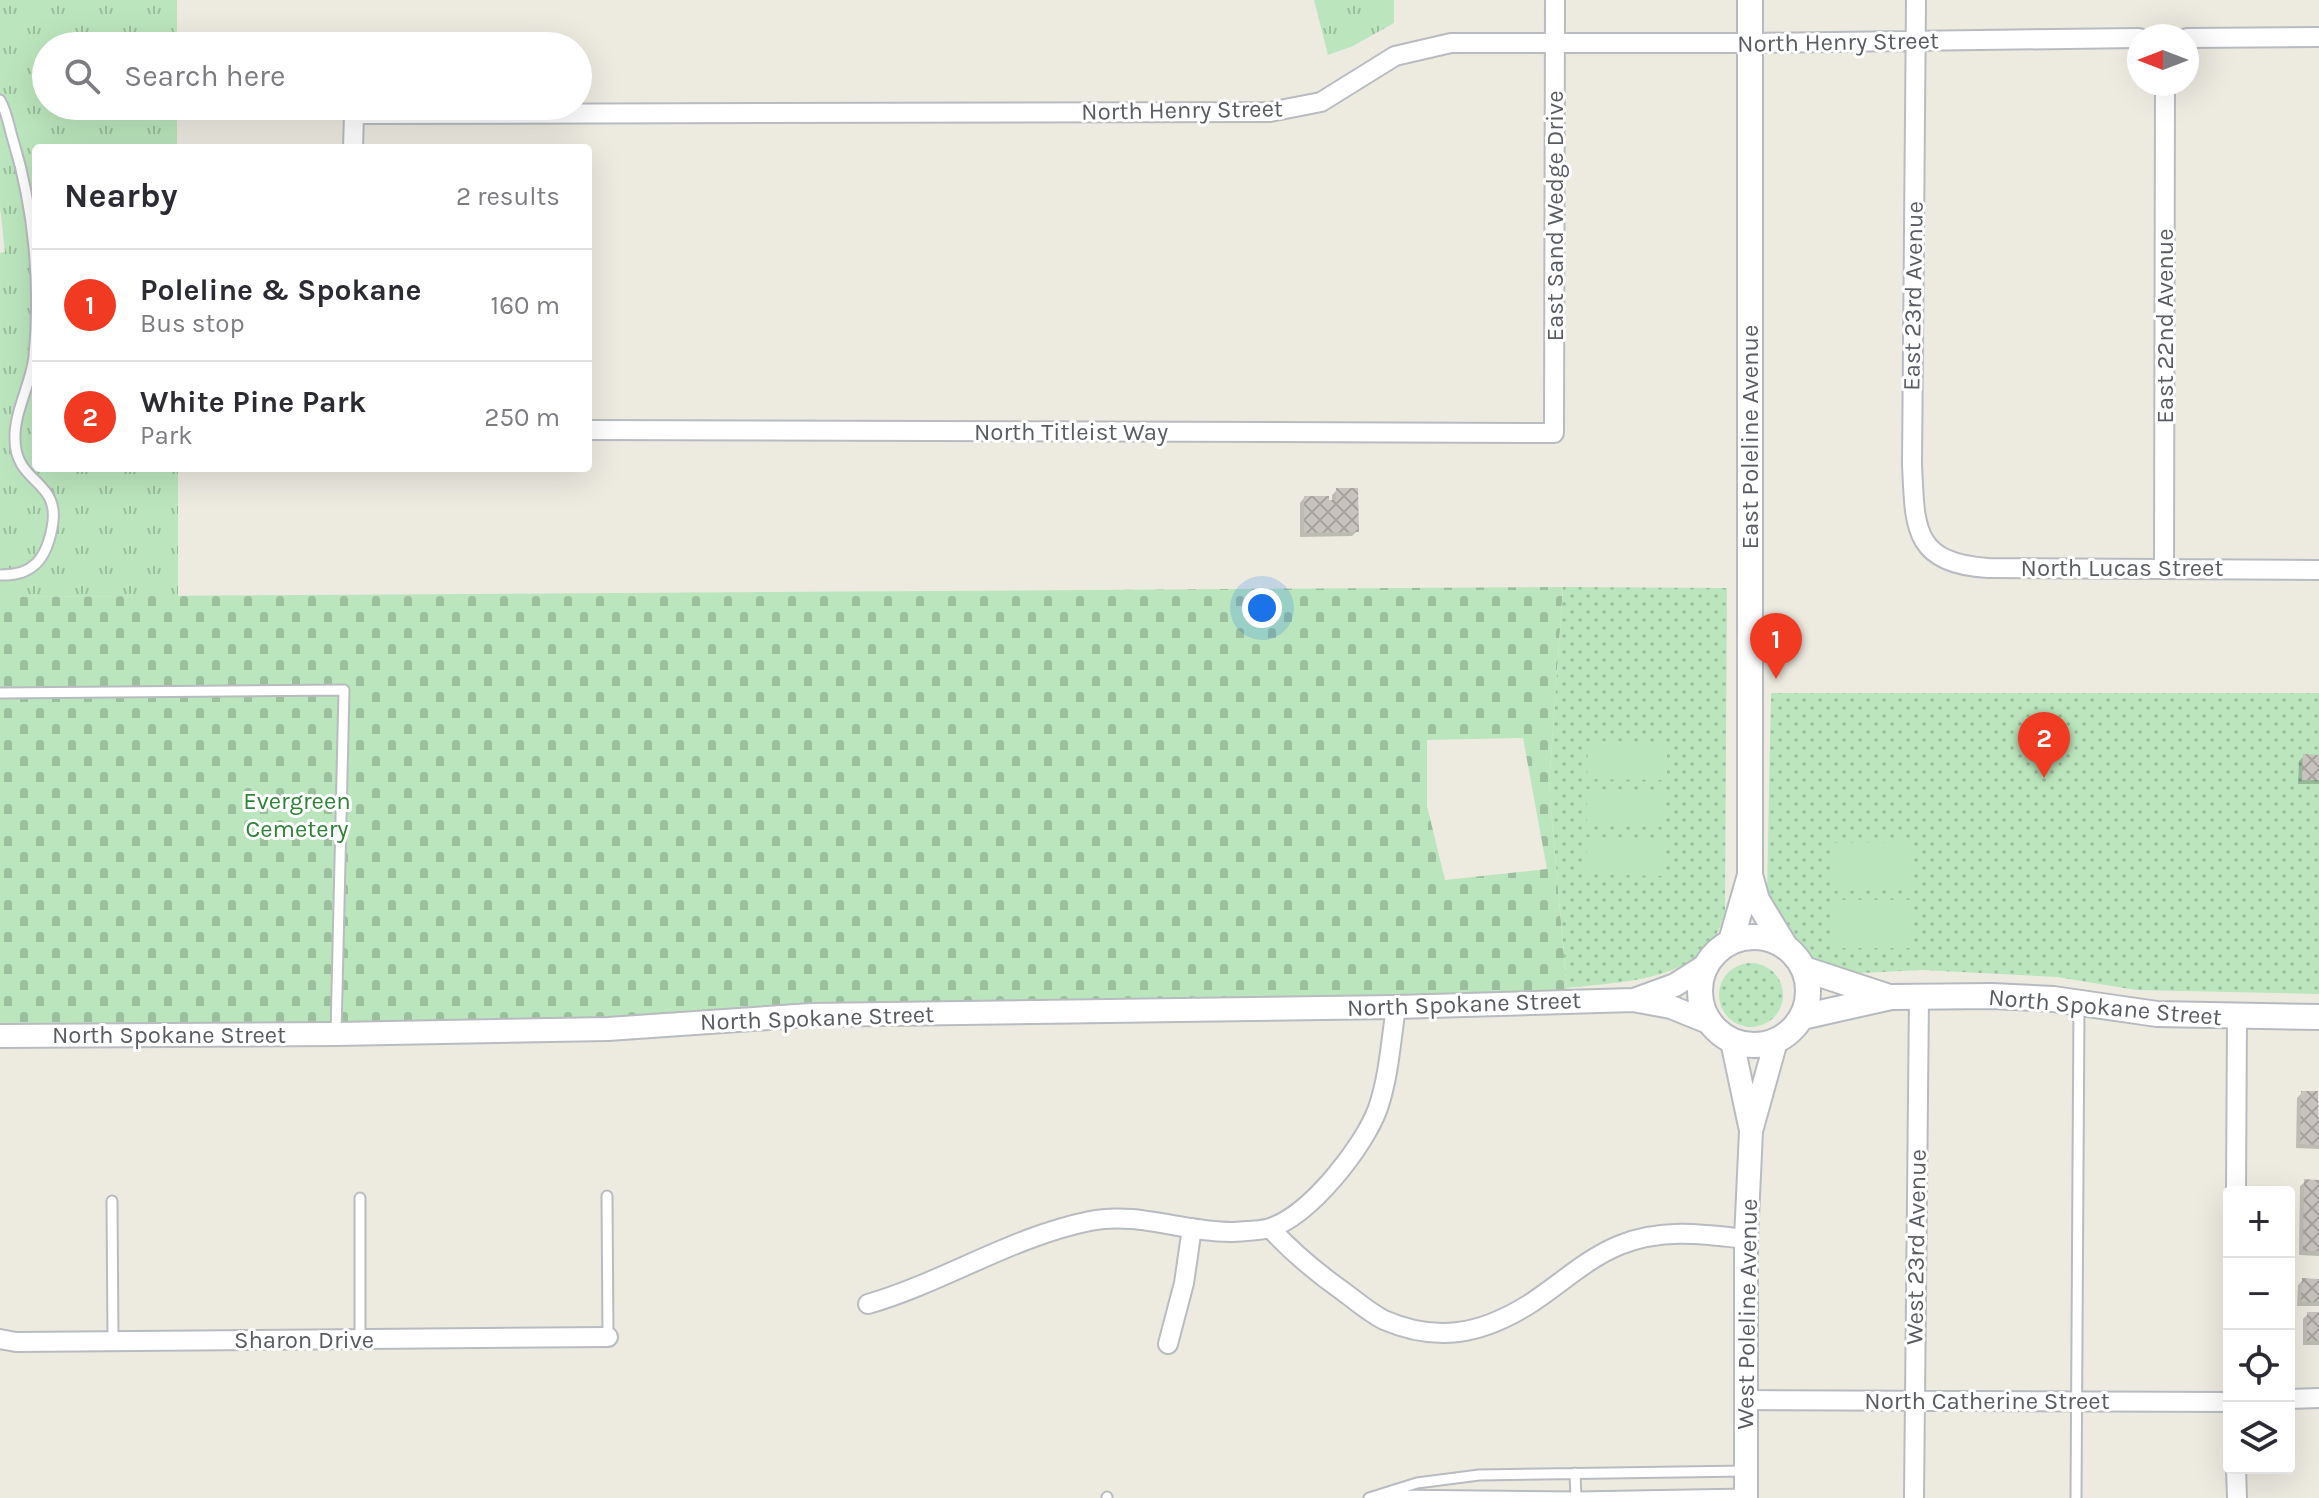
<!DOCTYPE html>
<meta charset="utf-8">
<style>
:root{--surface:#fff;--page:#f2f2f3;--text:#2b2b33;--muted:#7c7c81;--line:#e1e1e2;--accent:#f13a22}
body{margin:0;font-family:Karla,sans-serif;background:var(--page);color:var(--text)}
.controls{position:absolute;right:24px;bottom:24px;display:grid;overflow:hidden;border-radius:8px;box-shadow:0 8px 32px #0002}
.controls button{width:72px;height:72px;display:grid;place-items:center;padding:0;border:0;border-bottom:2px solid var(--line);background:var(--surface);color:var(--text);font:40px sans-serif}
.compass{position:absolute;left:2127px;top:24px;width:72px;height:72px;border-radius:50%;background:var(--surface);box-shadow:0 8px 32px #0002;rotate:270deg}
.you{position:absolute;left:1262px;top:608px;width:28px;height:28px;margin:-20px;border:6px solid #fff;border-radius:50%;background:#1a73e8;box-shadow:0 0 0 12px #1a73e833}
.badge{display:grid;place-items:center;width:52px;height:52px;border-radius:50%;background:var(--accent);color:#fff;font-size:26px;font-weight:700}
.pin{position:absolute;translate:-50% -66px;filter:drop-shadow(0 2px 4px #0008)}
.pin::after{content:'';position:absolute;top:42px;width:28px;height:24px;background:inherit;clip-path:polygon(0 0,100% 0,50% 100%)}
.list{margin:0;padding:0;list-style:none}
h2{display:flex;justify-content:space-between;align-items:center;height:104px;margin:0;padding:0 32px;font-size:34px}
h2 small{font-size:26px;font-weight:400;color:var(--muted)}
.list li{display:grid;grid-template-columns:52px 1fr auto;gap:24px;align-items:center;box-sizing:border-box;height:112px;padding:0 32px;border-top:2px solid var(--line)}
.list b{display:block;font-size:30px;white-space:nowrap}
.list p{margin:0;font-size:26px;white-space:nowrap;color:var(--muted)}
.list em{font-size:26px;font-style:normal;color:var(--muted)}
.icon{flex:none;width:44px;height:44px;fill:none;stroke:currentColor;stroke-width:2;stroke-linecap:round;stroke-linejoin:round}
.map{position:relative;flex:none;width:2319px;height:1498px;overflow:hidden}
.search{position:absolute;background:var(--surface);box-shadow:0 8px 32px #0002;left:32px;top:32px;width:560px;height:88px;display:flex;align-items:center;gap:20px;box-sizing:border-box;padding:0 28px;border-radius:44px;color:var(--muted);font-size:30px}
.panel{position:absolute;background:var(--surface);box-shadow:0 8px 32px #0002;left:32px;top:144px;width:560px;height:328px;border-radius:8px}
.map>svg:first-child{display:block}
.grass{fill:url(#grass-tufts)}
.cemetery{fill:url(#cemetery-stones);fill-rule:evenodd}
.park{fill:url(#park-dots)}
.pitch{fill:#bbe6bd}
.shadow{fill:#0003}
.building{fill:url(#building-cross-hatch)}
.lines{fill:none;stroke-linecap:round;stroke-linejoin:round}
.service-casing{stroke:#b8bbc0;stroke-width:13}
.minor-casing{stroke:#b8bbc0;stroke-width:22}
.tertiary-casing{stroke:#b8bbc0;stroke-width:26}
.secondary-casing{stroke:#b6bac0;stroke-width:28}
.service{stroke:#fff;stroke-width:9}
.minor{stroke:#fff;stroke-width:18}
.tertiary{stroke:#fff;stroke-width:22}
.secondary{stroke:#fff;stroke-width:24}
.labels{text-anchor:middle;stroke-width:6;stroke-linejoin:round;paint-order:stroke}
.street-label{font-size:24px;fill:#595d62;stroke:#fff}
.park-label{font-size:24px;fill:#2f8337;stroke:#fff}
</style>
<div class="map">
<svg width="2319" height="1498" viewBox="0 0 2319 1498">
<defs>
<pattern id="grass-tufts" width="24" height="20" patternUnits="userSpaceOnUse" patternTransform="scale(2)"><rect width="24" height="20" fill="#bbe6bd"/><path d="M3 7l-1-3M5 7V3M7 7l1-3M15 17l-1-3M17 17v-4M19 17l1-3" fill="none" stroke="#9bbe9d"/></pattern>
<pattern id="cemetery-stones" width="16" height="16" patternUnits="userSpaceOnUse" patternTransform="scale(2)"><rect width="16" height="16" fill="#bbe6bd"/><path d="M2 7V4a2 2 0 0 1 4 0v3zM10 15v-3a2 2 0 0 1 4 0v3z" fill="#9bbe9d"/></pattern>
<pattern id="park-dots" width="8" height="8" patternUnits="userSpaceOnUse" patternTransform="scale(2)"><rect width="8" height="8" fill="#bbe6bd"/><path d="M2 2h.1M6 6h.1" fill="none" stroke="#9bbe9d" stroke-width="1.8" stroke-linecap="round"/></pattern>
<pattern id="building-cross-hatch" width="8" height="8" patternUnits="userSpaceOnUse" patternTransform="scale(2)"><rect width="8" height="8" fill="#c8c4bd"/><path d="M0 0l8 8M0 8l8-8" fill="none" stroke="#a5a29d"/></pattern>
</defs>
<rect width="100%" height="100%" fill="#edebe0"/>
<path class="grass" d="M 0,0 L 177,0 L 177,46 L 46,46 L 46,106 L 177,106 L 177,148 L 36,148 L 36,468 L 178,468 L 178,596 L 0,597 L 0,253 L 5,252 L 0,207 Z
M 1314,0 L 1394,0 L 1394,23 L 1353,46 L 1328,55 Z"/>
<path class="cemetery" d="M 1563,587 L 1549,787 L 1568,1001 L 0,1036 L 0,597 ZM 1523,738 L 1547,869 L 1445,880 L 1427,806 L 1427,740 Z"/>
<path class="park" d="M 1563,587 L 1727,588 L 1725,912 C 1708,982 1626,981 1567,988 L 1549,787 Z
M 1771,693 L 2319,693 L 2319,994 L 2136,990 L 2057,977 L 1922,970 L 1862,973 L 1831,970 L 1806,957 L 1795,947 L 1771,910 L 1767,891 Z
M1719 995a32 32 0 1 1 64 0a32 32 0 1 1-64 0Z"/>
<path class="pitch" d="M 1588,741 L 1667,742 L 1667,780 L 1587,779 Z
M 1587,789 L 1666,790 L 1666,827 L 1587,826 Z
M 1587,837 L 1666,838 L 1665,876 L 1586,874 Z
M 1910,842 L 1911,890 L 1832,891 L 1832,843 Z
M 1832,900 L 1910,900 L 1910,948 L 1832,948 Z"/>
<path class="shadow" d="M 1337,490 L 1357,531 L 1352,536 L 1300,537 L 1300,503 L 1304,498 L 1332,502 L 1332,495 Z
M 2304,756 L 2319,757 L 2319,784 L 2298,784 L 2299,761 Z
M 2302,1093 L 2315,1118 L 2319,1118 L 2319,1149 L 2296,1148 L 2297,1098 Z
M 2305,1182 L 2319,1182 L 2319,1256 L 2299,1255 L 2300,1186 Z
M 2303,1280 L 2319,1281 L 2319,1306 L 2297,1306 L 2298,1285 Z
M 2308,1314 L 2319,1314 L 2319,1345 L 2303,1345 L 2303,1319 Z"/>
<path class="building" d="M 1336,488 L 1358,488 L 1359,532 L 1304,533 L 1304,496 L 1329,496 L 1329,500 L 1336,500 Z
M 2303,754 L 2319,755 L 2319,780 L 2302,780 Z
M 2301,1091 L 2318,1091 L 2319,1145 L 2300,1144 Z
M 2304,1179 L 2319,1180 L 2319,1251 L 2303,1251 Z
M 2302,1278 L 2319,1279 L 2319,1302 L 2301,1302 Z
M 2307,1312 L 2319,1312 L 2319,1341 L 2307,1341 Z"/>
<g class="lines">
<g class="service-casing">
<path id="service" d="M 0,100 C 7,112 9,127 13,140 C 34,208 41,286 34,357 C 31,384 14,412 15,439 C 15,485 62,479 52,528 C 46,559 33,576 0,575
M 0,693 L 344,690 L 336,1034
M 607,1196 L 608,1337
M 360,1198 L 360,1339
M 112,1201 L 113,1341
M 1575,1473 L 1576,1498
M 1389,1495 L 1576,1497 L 1746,1494
M 1107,1497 L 1107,1498
M 1369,1498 L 1417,1483 L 1479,1475 L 1746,1471
M 2076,1498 L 2079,1005"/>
</g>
<g class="minor-casing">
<path id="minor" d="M 1916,0 L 1912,464 C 1915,527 1912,563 1988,568 L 2319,570
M 2187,38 L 2319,37
M 353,148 L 354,114 L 1270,112 L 1321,102 L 1395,56 L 1451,43 L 1750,43 L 2139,38
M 588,430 L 1554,433 L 1555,0
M 2164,568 L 2165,84
M 2236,1192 L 2237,1017
M 1270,1228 C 1292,1252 1317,1273 1344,1292 C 1356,1301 1370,1313 1384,1320 C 1437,1343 1481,1334 1528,1305 C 1558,1286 1587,1258 1620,1245 C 1662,1228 1703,1234 1746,1239
M 868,1304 C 944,1282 1011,1237 1090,1221 C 1138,1211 1185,1233 1234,1232 C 1245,1231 1260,1231 1270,1228 C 1310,1215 1364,1147 1378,1108 C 1389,1076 1391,1040 1396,1007
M 0,1339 L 16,1342 L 608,1337
M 1168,1344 L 1184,1283 L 1192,1228
M 2289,1399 L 2319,1398
M 1746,1400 L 2229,1402
M 2236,1468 L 2237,1498
M 1914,1498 L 1919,996"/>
</g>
<g class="tertiary-casing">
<path id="tertiary" d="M 1634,1000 L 1675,985 L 1705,966
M 0,1036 L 336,1034 L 608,1029 L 811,1015 L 1396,1007 L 1633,1000 L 1671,1007 L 1708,1022
M 1732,1041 L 1750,1126
M 1746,1498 L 1746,1239 L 1751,1131 L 1776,1041"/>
</g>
<g class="secondary-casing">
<path id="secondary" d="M 1750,875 L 1757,900 L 1785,946
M1700 991a54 54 0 1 1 108 0a54 54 0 1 1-108 0Z
M 1731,941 L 1750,875 L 1750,0
M 1804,969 L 1889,997
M 1802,1017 L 1891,997 L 1992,996 L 2053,999 L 2157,1014 L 2319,1017"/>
</g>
<use href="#service" class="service"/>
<use href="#minor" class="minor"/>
<use href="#tertiary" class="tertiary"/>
<use href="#secondary" class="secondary"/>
</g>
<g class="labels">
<g class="street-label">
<text transform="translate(1838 42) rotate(-1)" y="8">North Henry Street</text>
<text transform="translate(1182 110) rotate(-1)" y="8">North Henry Street</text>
<text transform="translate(1555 216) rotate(-90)" y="8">East Sand Wedge Drive</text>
<text transform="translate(1913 296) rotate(-89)" y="8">East 23rd Avenue</text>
<text transform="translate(2165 326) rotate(-90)" y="8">East 22nd Avenue</text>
<text x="1071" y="440">North Titleist Way</text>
<text transform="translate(1750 437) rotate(-90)" y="8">East Poleline Avenue</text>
<text x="2122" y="576">North Lucas Street</text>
<text transform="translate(1464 1004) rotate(-2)" y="8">North Spokane Street</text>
<text transform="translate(2105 1007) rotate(5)" y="8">North Spokane Street</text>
<text transform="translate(817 1018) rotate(-2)" y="8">North Spokane Street</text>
<text x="169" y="1043">North Spokane Street</text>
<text transform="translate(1916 1247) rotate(-89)" y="8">West 23rd Avenue</text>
<text transform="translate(1747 1314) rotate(-89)" y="8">West Poleline Avenue</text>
<text x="304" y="1348">Sharon Drive</text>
<text x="1987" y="1409">North Catherine Street</text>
</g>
<g class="park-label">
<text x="297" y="809">Evergreen<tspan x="297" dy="28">Cemetery</tspan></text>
</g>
</g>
</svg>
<div class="controls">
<button>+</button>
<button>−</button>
<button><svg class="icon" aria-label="locate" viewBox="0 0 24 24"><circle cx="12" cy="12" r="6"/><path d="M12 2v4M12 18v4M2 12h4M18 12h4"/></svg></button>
<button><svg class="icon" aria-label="layers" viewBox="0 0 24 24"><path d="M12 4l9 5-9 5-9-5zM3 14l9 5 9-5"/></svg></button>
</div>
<svg class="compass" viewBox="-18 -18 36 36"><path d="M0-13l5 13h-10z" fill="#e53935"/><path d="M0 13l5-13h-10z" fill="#7c7c81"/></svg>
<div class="you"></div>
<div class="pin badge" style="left:1776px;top:679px">1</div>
<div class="pin badge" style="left:2044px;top:778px">2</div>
<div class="search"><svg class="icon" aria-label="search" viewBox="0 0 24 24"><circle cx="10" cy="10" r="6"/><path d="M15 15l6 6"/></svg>Search here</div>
<section class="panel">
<h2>Nearby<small>2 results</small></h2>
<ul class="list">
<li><span class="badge">1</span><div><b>Poleline &amp; Spokane</b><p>Bus stop</p></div><em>160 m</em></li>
<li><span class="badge">2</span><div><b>White Pine Park</b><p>Park</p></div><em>250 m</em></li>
</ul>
</section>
</div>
